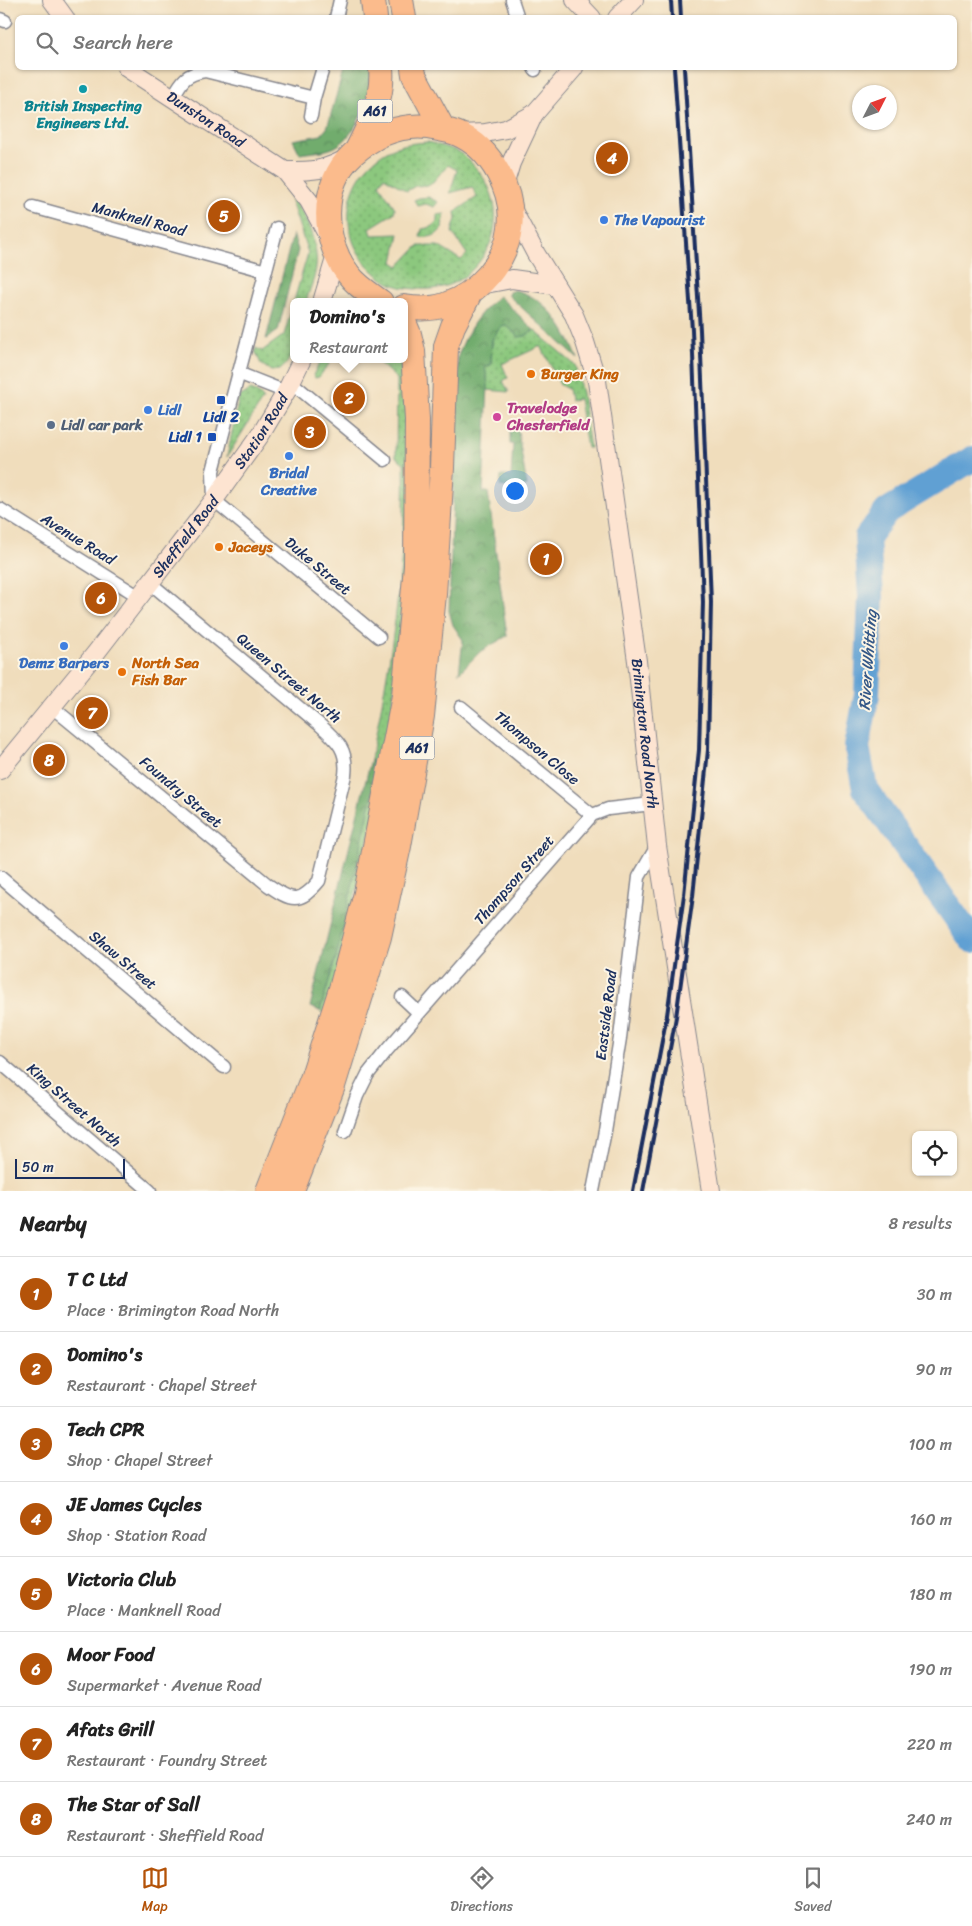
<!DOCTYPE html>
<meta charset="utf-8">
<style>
:root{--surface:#fff;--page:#f2f2f2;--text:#222;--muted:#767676;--line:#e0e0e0;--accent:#b45309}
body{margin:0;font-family:Sriracha,sans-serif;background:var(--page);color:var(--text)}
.controls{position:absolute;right:15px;bottom:15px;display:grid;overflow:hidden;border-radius:8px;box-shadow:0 1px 4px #0004}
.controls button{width:45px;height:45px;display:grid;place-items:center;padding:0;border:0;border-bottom:1px solid var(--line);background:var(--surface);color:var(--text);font:25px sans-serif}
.compass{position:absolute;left:852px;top:85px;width:45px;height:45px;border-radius:50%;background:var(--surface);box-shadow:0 1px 4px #0004;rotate:48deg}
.scale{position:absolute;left:15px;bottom:12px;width:110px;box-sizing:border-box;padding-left:5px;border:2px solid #1b2f5e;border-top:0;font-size:14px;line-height:18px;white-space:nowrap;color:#1b2f5e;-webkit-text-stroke:4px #fcf5e5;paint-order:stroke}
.you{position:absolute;left:514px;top:490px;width:18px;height:18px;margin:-12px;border:4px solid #fff;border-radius:50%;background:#1a73e8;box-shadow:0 0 0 8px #1a73e833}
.badge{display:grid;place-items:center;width:32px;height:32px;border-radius:50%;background:var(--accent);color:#fff;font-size:16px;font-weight:700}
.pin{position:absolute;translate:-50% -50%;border:2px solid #fff;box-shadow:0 1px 5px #0006}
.popup{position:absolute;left:290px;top:298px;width:118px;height:65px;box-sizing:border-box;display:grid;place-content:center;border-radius:8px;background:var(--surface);filter:drop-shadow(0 1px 4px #0005);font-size:16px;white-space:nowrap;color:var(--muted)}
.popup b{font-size:19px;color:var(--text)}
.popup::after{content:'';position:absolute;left:50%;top:100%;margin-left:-10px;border:10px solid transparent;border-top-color:var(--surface)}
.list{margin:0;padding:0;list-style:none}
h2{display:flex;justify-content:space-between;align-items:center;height:65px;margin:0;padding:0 20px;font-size:21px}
h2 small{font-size:16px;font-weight:400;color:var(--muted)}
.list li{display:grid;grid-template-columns:32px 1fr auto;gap:15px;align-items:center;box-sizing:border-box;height:75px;padding:0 20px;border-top:1px solid var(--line)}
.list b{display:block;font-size:19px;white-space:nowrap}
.list p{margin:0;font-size:16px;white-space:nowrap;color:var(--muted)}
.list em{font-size:16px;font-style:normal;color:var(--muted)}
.icon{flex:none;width:28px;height:28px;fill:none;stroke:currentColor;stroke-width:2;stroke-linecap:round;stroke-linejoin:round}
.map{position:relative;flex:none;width:972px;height:1191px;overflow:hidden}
.search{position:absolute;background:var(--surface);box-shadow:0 1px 4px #0004;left:15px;right:15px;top:15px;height:55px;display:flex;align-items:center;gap:12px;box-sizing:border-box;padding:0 18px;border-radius:8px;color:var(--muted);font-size:19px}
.sheet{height:665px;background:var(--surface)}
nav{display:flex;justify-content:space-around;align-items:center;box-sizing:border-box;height:70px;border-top:1px solid var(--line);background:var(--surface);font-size:14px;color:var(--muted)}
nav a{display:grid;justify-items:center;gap:2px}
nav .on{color:var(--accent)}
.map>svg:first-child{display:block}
.grass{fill:url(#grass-dots);stroke:#547c6e;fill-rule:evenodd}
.forest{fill:url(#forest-crowns);stroke:#466e66}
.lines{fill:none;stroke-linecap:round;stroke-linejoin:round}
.river{stroke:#60a0d3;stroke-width:26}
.street-casing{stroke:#86868d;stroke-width:15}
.secondary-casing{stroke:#86868d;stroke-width:20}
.highway-casing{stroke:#86868d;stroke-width:26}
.street{stroke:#fff;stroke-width:12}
.secondary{stroke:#fde4d1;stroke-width:18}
.highway{stroke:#fbbb8c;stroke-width:24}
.rail{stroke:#1b2f5e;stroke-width:4}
.culture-dot{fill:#0f9aa8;stroke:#fcf5e5;stroke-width:2}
.shop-dot{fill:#3f7fe0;stroke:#fcf5e5;stroke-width:2}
.food-dot{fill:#e8710a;stroke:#fcf5e5;stroke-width:2}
.transit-dot{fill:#1a4fb4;stroke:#fcf5e5;stroke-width:2}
.hotel-dot{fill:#d1479c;stroke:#fcf5e5;stroke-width:2}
.service-dot{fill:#5c6f8a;stroke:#fcf5e5;stroke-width:2}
.labels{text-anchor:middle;stroke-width:4;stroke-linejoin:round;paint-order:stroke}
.shield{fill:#fcf5e5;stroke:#5e6a86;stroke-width:1}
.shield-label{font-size:14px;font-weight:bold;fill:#1b2f5e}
.culture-label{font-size:15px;font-weight:bold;fill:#0d838f;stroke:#fcf5e5}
.street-label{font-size:15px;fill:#1b2f5e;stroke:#fcf5e5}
.shop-label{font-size:15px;font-weight:bold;fill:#366cbe;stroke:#fcf5e5;text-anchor:start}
.food-label{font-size:15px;font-weight:bold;fill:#c56008;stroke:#fcf5e5;text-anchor:start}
.hotel-label{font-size:15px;font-weight:bold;fill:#b23c85;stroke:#fcf5e5;text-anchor:start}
.transit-label{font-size:15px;font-weight:bold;fill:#164399;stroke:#fcf5e5}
.service-label{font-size:15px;font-weight:bold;fill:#4e5e75;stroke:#fcf5e5;text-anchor:start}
.water-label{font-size:16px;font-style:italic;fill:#335787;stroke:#fcf5e5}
</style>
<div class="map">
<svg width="972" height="1191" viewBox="0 0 972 1191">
<defs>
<pattern id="grass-dots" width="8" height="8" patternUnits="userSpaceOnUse" patternTransform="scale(1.25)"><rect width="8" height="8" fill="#8cc87e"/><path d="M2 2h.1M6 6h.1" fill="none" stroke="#72a36a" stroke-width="1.8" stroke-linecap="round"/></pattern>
<pattern id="forest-crowns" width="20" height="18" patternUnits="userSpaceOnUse" patternTransform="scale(1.25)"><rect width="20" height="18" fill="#71ac6d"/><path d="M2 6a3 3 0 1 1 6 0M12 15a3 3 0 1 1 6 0" fill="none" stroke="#5c8c5d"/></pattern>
</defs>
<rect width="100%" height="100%" fill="#fcf5e5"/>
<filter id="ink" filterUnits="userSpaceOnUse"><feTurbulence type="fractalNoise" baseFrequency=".02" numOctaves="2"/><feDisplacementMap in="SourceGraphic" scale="10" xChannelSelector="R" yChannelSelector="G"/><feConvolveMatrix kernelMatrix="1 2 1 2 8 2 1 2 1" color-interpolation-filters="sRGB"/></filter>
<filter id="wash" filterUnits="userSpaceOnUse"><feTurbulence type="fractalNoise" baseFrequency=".0096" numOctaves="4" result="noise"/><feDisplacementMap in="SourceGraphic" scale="20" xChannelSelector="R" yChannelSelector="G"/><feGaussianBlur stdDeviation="1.12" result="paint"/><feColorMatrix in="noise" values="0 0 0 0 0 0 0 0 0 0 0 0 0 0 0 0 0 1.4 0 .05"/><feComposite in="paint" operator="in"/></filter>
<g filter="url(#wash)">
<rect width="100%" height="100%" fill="#f0ddbc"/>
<path class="grass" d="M 428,142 C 437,145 448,147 457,151 C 463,154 469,160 474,166 C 500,193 503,232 479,262 C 464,281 443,291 420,289 C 411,289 402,288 394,285 C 385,282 376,274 369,267 C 336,232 344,175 387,151 C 400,144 414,143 428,142 ZM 448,165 L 457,170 L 450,193 L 472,187 L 477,197 L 455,212 L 456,219 L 452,232 L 467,254 L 461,260 L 438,246 L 418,246 L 399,266 L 393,262 L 399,234 L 372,235 L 370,228 L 394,213 L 395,208 L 379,184 L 384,177 L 407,191 L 415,186 L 430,185 Z
M 428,197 L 438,202 L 434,207 L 426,204 L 418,206 L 414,200 L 419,198 Z
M 290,198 C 306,210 319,248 316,267 C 315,279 309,290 306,302 L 294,302 C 294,325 300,354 280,370 L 271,371 L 261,364 L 255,351 L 256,348 L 262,351 L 284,335 L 308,253 Z
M 445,214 L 442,226 L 443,227 C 437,236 431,238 420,237 L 422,229 L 432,227 L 437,221 L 437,215 Z
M 506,325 L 525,336 L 534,330 L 575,365 L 582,393 L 590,448 L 587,448 L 579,399 L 570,400 L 568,389 L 560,385 L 541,346 L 502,364 L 508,378 L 503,381 L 509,392 L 487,390 L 485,366 L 491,365 L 492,340 L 501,326 Z
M 322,359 L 333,359 L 319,377 L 315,378 L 313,375 Z
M 375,359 L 400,359 L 412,458 L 413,486 L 388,755 L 327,1014 L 320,1011 L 337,954 L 376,769 L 371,759 C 391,663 407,560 404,463 L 396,457 L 397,379 Z
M 251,390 L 258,393 L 263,399 L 227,457 L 239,397 Z"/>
<path class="forest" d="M 344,68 L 371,68 C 371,93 359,135 335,147 C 325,152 311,152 300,154 L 293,140 L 321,135 L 327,128 Z
M 293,234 L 298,250 L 278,331 L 266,339 Z
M 515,290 C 549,299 566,329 578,359 L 509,296 L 509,292 Z
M 499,296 L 534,330 L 525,336 L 519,337 L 506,325 L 501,326 L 492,340 L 491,365 L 485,366 L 488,385 L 483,492 L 488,492 L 507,636 L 481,651 L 459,673 L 463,640 L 453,625 L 449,611 L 458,356 C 467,331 478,313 499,296 Z
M 512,420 L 516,420 L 527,486 L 513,488 L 500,486 L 501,476 L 511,476 L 513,444 L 510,444 L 510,422 Z
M 371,759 L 376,769 L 375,784 L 337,954 L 320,1011 L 310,1007 Z"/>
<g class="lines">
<path class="river" d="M 972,459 L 887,511 L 867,537 L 871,596 L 867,694 L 857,747 L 865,789 L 972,940"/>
</g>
</g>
<g filter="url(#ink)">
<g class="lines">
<g class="street-casing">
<path id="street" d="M 512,0 L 518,18
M 336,18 L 340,0
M 0,19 L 5,21
M 534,68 L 535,70
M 173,97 C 182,80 186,74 205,71 L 314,98 L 323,68
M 311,116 L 314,98
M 33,207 L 266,271
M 277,228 L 213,471 L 214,500 L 379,637
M 238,373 L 286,392
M 291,382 L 385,460
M 0,509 L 138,596
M 52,707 L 268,885 C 291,901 299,905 319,881 L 345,775 C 348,750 338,741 320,725 L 149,582
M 461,707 L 592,815
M 0,877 L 224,1067
M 402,997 L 419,1013
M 0,1062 L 150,1191
M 345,1131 L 357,1096 L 368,1074 L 387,1050 L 592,815 L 608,809 L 652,804
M 593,1191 L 605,1131 L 620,1038 L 639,877 L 657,846"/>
</g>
<g class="secondary-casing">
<g id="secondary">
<path d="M 52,0 L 65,18"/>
<path d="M 575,0 L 592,18"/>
<path d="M 617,18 L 634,0"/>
<path id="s1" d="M 127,68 L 285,171 L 309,201 L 328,236"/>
<path d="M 458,134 L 485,133 L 506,129 L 534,114"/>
<path d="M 285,171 C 313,171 325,171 349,157"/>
<path d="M 504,186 L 511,163 L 534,114 L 574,68"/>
<path id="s2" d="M 511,207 L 536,254 L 574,315 L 585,342 L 597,381 L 637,661 L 657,846 L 711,1191"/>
<path d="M 480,285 L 512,279 L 555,285"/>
<path d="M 322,302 L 336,255"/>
<path id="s3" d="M 0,770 L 95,654 L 214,500 L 261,434 L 286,392 L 302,359"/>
</g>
</g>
<g class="highway-casing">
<path id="highway" d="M 373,0 L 375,18
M 401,0 L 404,18
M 413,68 L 414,75 L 443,129
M 357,150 C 370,124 384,97 381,68
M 381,302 C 370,294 357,286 349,275 C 322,242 319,185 353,154 C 374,135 400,124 428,127 C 438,129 449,130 458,134 C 491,148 515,192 510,228 C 506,262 478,294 445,305 C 433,309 417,309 404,307
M 268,1191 L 312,1079 L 341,989 L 366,893 L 404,696 L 416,566 L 417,420 L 413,351 L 409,334 L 404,322
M 292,1191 L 333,1086 L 379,937 L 399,846 L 422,716 L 434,594 L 442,468 L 446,346 L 453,326 L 470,293"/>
</g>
<use href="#street" class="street"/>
<use href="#secondary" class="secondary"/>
<use href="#highway" class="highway"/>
<path class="rail" d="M 671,0 L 672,18
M 680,0 L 681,18
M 633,1191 L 667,1015 L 684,895 L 699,750 L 703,602 L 692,330 L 674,68
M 643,1191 L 676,1017 L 693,896 L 708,750 L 711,602 L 700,330 L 684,68"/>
</g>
</g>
<circle class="culture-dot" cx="83" cy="89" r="5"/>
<g class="shop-dot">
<circle cx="604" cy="220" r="5"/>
<circle cx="148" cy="410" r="5"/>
<circle cx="289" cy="456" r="5"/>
<circle cx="64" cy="646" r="5"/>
</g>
<g class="food-dot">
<circle cx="531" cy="374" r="5"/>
<circle cx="219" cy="547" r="5"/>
<circle cx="122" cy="672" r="5"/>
</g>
<g class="transit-dot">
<rect x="216" y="395" width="10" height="10" rx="2.5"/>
<rect x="207" y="432" width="10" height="10" rx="2.5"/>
</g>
<circle class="hotel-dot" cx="497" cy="417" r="5"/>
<circle class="service-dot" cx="51" cy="425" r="5"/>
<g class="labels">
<g class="shield">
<rect x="357.5" y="99.5" width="35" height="23" rx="4"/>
<rect x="399.5" y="736.5" width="35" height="23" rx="4"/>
</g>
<g class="shield-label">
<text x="375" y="116">A61</text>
<text x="417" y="753">A61</text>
</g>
<g class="culture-label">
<text x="83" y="111">British Inspecting<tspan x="83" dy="17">Engineers Ltd.</tspan></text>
</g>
<g class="street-label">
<text dy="5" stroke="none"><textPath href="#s1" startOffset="94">Dunston Road</textPath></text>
<text transform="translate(139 219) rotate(15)" y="5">Manknell Road</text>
<text dy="5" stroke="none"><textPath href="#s3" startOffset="428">Station Road</textPath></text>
<text dy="5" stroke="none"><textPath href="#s3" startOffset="298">Sheffield Road</textPath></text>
<text transform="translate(78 539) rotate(32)" y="5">Avenue Road</text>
<text transform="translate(318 566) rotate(40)" y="5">Duke Street</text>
<text transform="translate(289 678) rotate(40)" y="5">Queen Street North</text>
<text dy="5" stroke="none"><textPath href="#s2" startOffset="551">Brimington Road North</textPath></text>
<text transform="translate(537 748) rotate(40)" y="5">Thompson Close</text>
<text transform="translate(181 792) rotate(40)" y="5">Foundry Street</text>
<text transform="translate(514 880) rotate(-49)" y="5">Thompson Street</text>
<text transform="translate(123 960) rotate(40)" y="5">Shaw Street</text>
<text transform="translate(606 1015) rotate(-83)" y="5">Eastside Road</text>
<text transform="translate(74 1105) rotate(41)" y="5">King Street North</text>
</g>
<g class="shop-label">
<text x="614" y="225">The Vapourist</text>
<text x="158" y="415">Lidl</text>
<text x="289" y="478" text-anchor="middle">Bridal<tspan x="289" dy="17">Creative</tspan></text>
<text x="64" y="668" text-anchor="middle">Demz Barpers</text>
</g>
<g class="food-label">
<text x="541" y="379">Burger King</text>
<text x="229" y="552">Jaceys</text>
<text x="132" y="668">North Sea<tspan x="132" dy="17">Fish Bar</tspan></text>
</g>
<g class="hotel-label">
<text x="507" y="413">Travelodge<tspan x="507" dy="17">Chesterfield</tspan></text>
</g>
<g class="transit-label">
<text x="221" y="422">Lidl 2</text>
<text x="202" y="442" text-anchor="end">Lidl 1</text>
</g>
<g class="service-label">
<text x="61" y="430">Lidl car park</text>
</g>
<g class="water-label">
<text transform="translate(867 660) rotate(-86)" y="6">River Whitting</text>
</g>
</g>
</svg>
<div class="controls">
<button><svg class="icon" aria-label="locate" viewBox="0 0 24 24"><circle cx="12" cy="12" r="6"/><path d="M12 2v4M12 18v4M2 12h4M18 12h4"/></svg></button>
</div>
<svg class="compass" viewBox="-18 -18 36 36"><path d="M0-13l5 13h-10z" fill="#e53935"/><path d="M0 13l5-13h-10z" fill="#767676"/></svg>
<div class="scale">50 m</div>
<div class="you"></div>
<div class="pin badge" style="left:546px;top:559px">1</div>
<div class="pin badge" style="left:349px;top:398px">2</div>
<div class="popup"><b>Domino's</b>Restaurant</div>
<div class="pin badge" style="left:310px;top:432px">3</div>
<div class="pin badge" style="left:612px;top:158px">4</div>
<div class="pin badge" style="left:224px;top:216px">5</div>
<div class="pin badge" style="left:101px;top:598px">6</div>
<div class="pin badge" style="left:92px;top:713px">7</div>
<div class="pin badge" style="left:49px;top:760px">8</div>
<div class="search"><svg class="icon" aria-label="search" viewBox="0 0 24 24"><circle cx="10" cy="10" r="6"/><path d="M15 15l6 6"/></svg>Search here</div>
</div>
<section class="sheet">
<h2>Nearby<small>8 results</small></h2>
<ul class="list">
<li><span class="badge">1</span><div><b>T C Ltd</b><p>Place · Brimington Road North</p></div><em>30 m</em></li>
<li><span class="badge">2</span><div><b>Domino's</b><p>Restaurant · Chapel Street</p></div><em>90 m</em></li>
<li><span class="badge">3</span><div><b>Tech CPR</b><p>Shop · Chapel Street</p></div><em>100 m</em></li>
<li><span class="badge">4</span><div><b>JE James Cycles</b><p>Shop · Station Road</p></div><em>160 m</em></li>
<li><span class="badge">5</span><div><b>Victoria Club</b><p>Place · Manknell Road</p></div><em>180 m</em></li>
<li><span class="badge">6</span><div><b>Moor Food</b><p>Supermarket · Avenue Road</p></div><em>190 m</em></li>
<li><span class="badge">7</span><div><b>Afats Grill</b><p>Restaurant · Foundry Street</p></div><em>220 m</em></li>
<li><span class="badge">8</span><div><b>The Star of Sall</b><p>Restaurant · Sheffield Road</p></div><em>240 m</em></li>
</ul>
</section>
<nav>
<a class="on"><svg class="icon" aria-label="map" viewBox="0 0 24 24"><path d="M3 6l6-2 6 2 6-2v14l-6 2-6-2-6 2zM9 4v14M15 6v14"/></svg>Map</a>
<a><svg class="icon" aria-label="directions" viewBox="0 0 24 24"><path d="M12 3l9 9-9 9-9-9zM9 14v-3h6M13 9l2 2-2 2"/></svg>Directions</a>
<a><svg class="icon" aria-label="saved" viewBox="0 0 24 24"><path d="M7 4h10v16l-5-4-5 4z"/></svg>Saved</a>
</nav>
